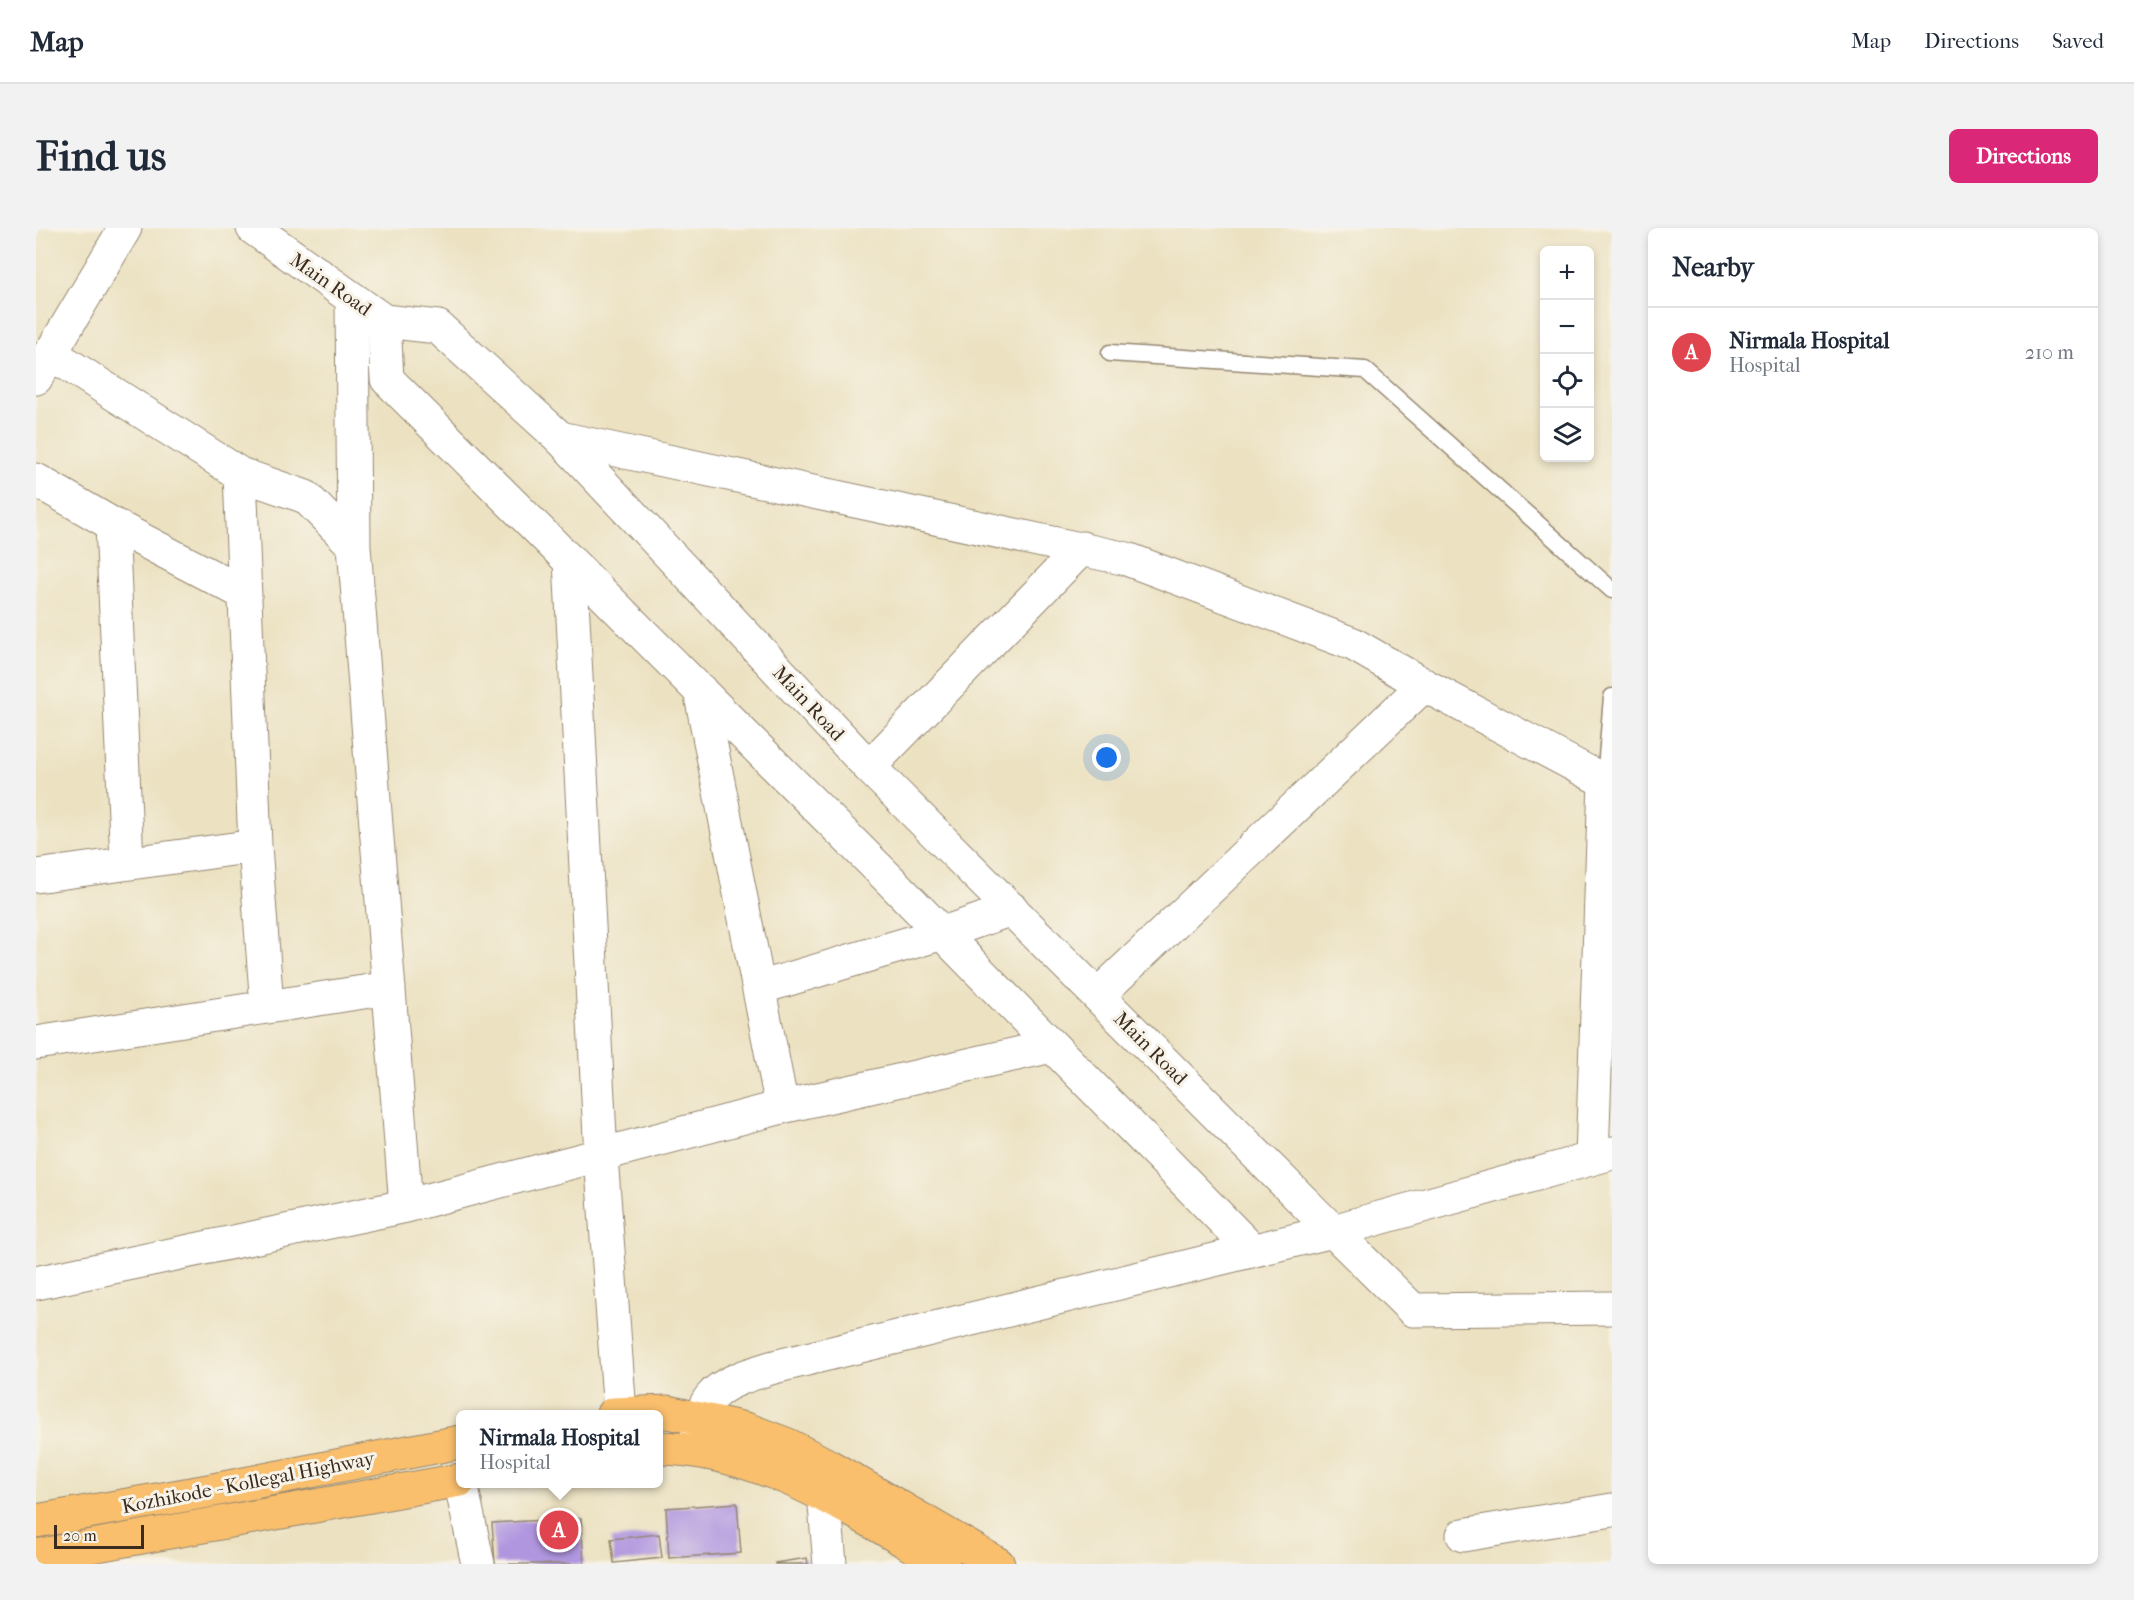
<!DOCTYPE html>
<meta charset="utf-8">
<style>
:root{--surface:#fff;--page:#f2f2f3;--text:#1f2937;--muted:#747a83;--line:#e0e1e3;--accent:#db2777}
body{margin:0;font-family:"IM FELL French Canon",serif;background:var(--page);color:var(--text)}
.controls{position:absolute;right:18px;top:18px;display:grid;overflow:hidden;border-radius:9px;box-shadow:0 3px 9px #0003}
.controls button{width:54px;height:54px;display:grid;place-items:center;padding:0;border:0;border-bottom:2px solid var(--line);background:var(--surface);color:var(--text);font:30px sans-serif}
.scale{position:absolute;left:18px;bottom:15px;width:90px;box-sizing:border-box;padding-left:6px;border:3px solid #3b2a1e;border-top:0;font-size:16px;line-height:21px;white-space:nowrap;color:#3b2a1e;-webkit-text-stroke:4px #f7f3e8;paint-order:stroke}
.you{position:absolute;left:1071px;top:530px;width:21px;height:21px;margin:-15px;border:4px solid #fff;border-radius:50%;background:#1a73e8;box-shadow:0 0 0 9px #1a73e833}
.badge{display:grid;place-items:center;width:39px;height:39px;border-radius:50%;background:var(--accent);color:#fff;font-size:20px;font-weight:700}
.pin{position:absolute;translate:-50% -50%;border:3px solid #fff;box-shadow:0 2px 6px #0006}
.popup{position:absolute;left:420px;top:1182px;width:207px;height:78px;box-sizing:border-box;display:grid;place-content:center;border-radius:9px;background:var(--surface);filter:drop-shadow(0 2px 4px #0005);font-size:20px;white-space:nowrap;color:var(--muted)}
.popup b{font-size:22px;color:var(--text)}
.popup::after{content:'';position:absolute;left:50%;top:100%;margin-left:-12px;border:12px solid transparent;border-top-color:var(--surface)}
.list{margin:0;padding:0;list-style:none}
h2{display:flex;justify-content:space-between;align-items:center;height:78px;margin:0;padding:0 24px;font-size:26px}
h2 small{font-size:20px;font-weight:400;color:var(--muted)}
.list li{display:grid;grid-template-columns:39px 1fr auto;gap:18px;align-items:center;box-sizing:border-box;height:90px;padding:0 24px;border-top:2px solid var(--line)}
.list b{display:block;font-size:22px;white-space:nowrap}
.list p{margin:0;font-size:20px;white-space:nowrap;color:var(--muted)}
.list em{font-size:20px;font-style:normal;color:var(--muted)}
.icon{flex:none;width:33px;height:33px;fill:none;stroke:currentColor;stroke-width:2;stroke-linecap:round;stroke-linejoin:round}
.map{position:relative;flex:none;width:1576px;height:1336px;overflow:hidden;border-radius:9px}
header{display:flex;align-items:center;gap:36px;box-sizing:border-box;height:84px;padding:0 30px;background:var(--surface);border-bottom:2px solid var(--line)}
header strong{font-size:28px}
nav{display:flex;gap:33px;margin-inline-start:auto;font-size:21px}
.intro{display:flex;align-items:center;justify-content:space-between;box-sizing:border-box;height:144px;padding:0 36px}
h1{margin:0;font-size:42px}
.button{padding:15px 27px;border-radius:9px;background:var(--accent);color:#fff;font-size:21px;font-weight:700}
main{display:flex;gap:36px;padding:0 36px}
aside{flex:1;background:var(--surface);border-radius:9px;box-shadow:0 3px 9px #0003}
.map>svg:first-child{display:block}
.building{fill:#b096df}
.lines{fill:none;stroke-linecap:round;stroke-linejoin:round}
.service-casing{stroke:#948670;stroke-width:19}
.minor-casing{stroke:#948670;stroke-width:35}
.tertiary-casing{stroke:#948670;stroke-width:35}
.primary-casing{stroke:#948670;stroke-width:35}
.service{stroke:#fff;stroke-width:16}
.minor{stroke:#fff;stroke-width:33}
.tertiary{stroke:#fff;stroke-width:33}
.primary{stroke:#f9bf6d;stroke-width:33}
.labels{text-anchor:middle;stroke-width:6;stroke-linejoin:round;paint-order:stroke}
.street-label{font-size:20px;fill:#3b2a1e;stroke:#f7f3e8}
</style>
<header>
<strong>Map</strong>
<nav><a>Map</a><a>Directions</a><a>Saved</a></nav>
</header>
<div class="intro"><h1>Find us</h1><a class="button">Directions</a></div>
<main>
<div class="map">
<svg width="1576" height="1336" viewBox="0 0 1576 1336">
<rect width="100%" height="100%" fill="#f7f3e8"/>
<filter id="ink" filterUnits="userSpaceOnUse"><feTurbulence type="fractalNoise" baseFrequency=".0167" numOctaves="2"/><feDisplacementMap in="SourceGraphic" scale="12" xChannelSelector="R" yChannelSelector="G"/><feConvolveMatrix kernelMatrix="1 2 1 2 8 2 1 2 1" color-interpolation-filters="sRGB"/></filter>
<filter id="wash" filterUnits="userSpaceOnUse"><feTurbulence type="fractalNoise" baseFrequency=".008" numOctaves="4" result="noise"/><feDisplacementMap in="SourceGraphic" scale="24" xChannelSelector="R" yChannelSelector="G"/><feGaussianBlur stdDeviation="1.35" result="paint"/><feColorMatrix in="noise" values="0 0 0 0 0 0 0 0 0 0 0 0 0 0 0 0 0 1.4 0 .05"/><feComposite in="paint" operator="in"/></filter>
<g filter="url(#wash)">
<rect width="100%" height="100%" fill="#ece2c2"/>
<g id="blocks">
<path class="building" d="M 701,1275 L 705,1325 L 633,1330 L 630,1280 Z
M 545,1290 L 548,1336 L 459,1336 L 456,1295 Z
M 623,1306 L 626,1330 L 578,1335 L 575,1311 Z
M 771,1330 L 772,1336 L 739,1336 L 739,1335 Z"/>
</g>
</g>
<g filter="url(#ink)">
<use href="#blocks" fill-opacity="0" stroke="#948670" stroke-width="1.5"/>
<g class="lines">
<g class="service-casing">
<path id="service" d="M 1074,125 L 1329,142 L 1576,362
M 1569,553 L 1576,469"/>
</g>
<g class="minor-casing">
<path id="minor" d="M 316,71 L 318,318 L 370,978
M 14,125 L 204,246 L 270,269 L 318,318
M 0,150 L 89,0
M 524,210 L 1091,331 L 1317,416 L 1388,457 L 1576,557
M 204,246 L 219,618 L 231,779
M 0,252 L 76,296 L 209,366
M 76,296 L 91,634
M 534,333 L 565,928 L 584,1185
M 664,462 L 746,879
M 833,539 L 1046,320
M 0,648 L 219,618
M 723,760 L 907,705 L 976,681
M 1062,767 L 1388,457
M 0,815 L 353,760
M 1556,930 L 1569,553
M 1297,1003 L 1377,1082 L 1576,1080
M 0,1055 L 370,978 L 746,879 L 1016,818
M 790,1242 L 788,1266 L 794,1336
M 425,1256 L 442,1336
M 1427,1307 L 1576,1282"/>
</g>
<g class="tertiary-casing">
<path id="tertiary" d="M 217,0 L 348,93 L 402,99 L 524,210 L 833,539 L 1297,1003
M 348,93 L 351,151 L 854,652 L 1216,1022
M 659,1219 C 663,1203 664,1182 675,1169 C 688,1153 719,1145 738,1139 L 1297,1003 L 1576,925"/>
</g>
<g class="primary-casing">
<path id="primary" d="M 577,1186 L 632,1184 L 710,1201 L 752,1217 L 791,1237 L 962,1336
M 622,1220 C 727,1221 820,1285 907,1336
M 0,1293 L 172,1263 L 424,1214
M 0,1328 L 424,1252"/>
</g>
<use href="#service" class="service"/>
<use href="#minor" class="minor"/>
<use href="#tertiary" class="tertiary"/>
<use href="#primary" class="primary"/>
</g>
</g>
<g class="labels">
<g class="street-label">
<text transform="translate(295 56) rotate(35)" y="7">Main Road</text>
<text transform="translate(773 475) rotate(47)" y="7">Main Road</text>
<text transform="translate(1115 820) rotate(45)" y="7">Main Road</text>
<text transform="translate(212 1254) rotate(-11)" y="7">Kozhikode - Kollegal Highway</text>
</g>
</g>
</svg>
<div class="controls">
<button>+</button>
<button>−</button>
<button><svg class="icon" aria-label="locate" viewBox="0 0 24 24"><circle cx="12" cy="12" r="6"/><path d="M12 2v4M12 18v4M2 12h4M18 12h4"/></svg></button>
<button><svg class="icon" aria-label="layers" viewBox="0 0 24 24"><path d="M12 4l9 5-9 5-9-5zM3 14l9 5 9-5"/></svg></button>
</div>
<div class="scale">20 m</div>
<div class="you"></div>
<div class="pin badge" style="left:523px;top:1302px;background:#e0444e">A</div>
<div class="popup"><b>Nirmala Hospital</b>Hospital</div>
</div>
<aside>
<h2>Nearby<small></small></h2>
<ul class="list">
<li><span class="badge" style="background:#e0444e">A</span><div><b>Nirmala Hospital</b><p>Hospital</p></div><em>210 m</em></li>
</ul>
</aside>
</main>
